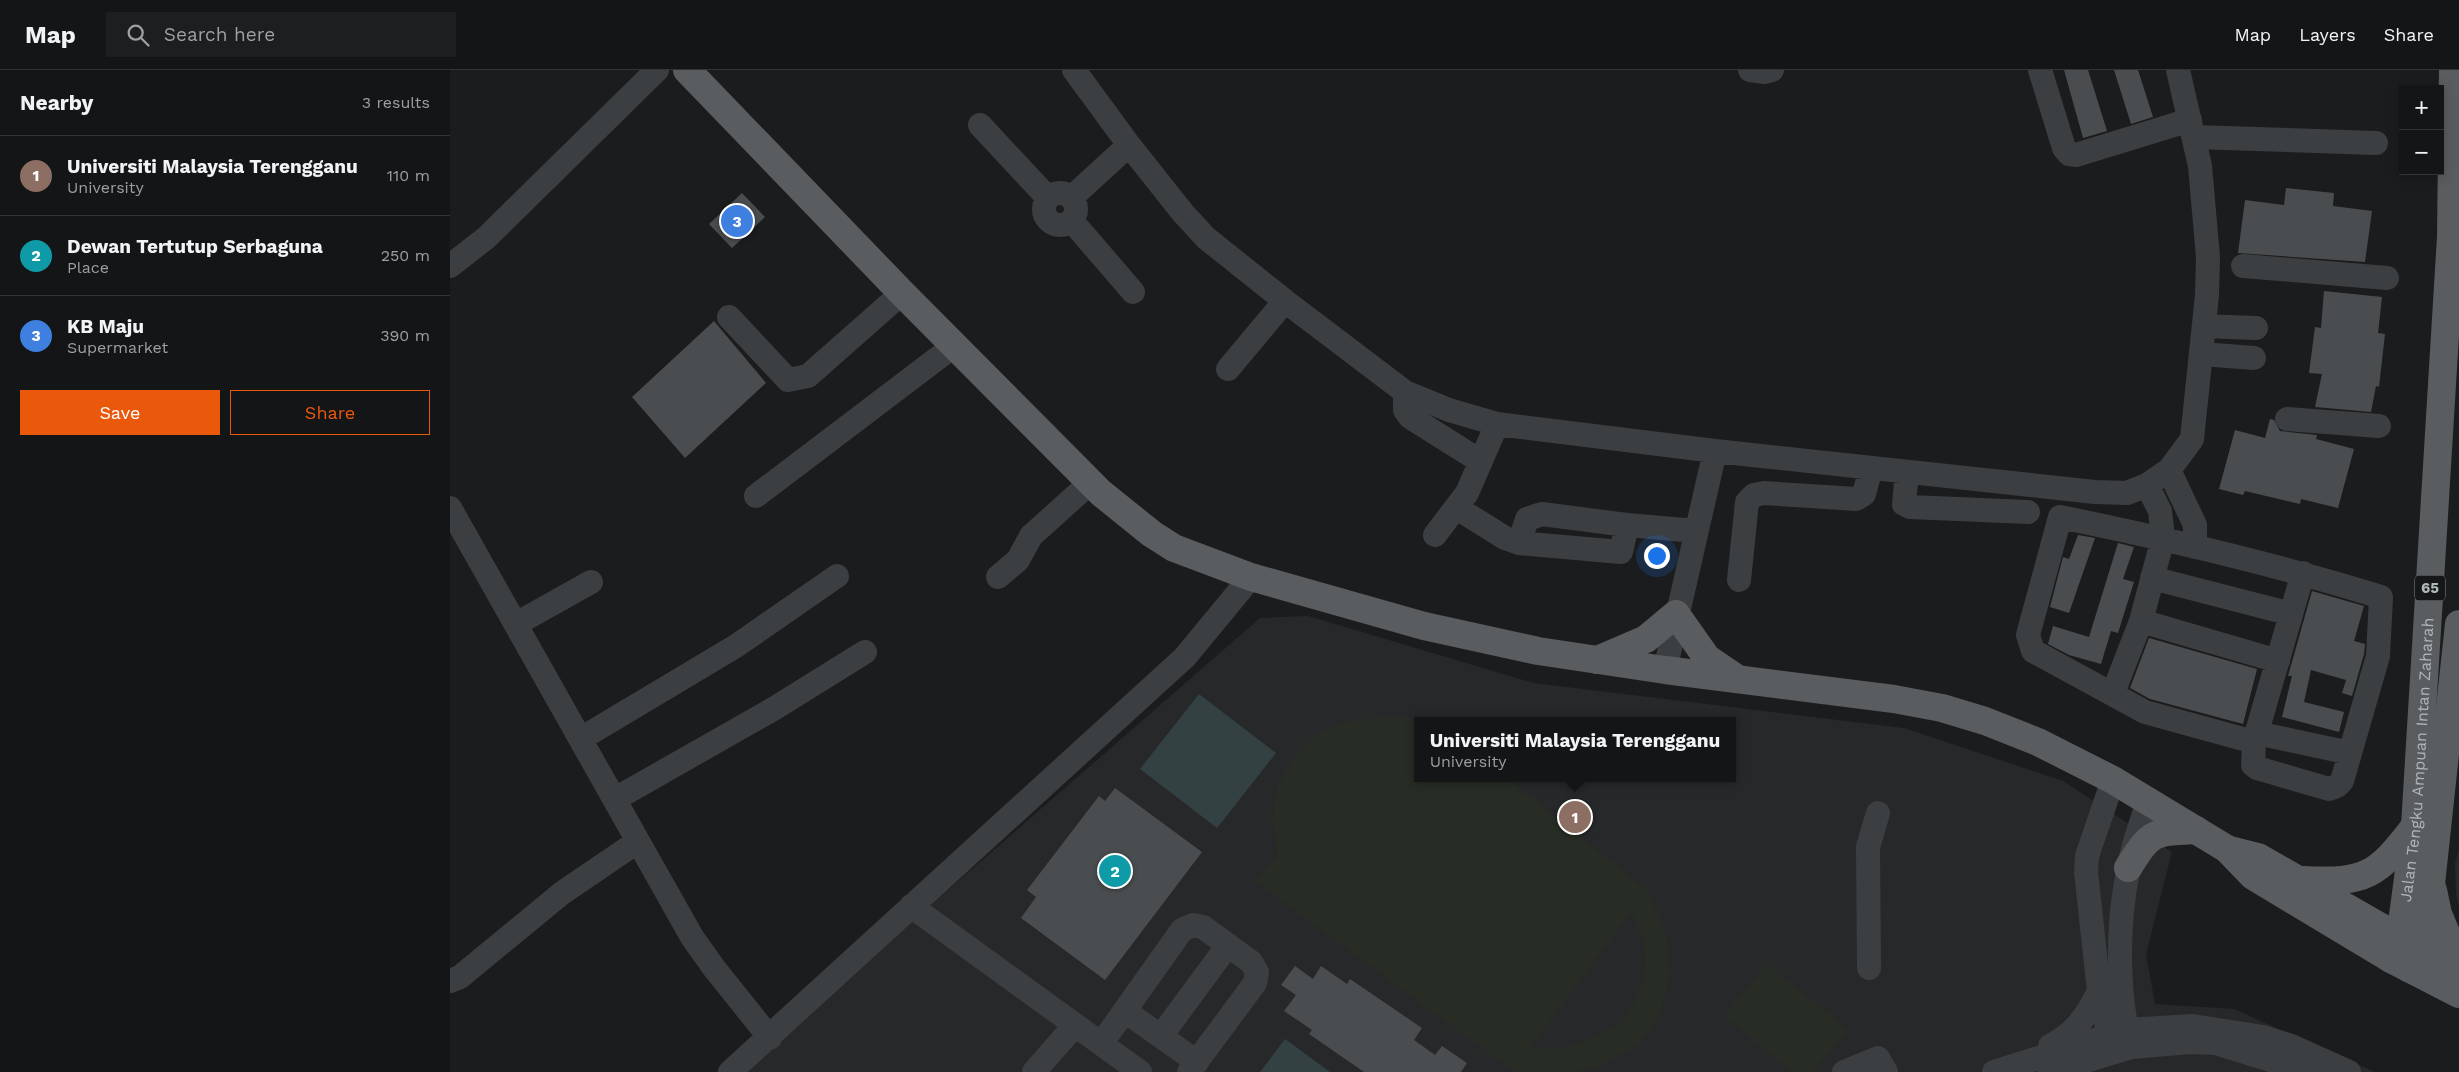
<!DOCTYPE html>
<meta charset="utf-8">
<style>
:root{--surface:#141516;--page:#1d1e1f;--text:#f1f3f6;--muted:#9d9fa1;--line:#333435;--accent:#ea580c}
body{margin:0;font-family:"Work Sans",sans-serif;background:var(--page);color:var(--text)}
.controls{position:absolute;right:15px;top:15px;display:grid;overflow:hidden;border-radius:0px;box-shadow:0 2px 12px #0003}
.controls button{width:45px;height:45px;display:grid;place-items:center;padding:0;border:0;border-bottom:1px solid var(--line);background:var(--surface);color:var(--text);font:25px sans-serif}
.you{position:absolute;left:1206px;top:485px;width:18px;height:18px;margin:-12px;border:4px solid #fff;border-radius:50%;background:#1a73e8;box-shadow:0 0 0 8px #1a73e833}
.badge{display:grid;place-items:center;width:32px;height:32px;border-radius:50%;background:var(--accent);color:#fff;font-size:16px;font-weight:700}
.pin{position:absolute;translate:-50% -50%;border:2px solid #fff;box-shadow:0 1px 5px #0006}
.popup{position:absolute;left:964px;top:647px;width:322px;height:65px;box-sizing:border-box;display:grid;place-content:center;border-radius:0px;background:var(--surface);filter:drop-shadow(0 1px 4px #0005);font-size:16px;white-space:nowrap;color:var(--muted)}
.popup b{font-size:19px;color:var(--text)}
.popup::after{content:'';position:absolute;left:50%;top:100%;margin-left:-10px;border:10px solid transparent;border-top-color:var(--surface)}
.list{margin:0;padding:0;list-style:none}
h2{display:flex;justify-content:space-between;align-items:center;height:65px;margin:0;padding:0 20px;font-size:21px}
h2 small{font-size:16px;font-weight:400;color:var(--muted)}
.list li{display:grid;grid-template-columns:32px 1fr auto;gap:15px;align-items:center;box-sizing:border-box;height:80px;padding:0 20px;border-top:1px solid var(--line)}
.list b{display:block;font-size:19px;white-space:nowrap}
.list p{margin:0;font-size:16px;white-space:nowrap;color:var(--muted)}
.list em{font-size:16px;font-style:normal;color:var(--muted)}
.actions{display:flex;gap:10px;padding:15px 20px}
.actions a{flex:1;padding:11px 0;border:1px solid var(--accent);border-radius:0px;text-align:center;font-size:18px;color:var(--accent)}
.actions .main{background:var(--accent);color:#fff}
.icon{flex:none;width:28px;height:28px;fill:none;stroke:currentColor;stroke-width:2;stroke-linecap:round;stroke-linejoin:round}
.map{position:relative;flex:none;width:2009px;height:1002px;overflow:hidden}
header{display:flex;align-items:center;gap:30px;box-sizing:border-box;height:70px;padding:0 25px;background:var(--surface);border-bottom:1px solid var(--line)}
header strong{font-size:24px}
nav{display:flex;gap:28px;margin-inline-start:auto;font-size:18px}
.search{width:350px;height:45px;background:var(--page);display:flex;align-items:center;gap:12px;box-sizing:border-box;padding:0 18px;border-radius:0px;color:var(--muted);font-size:19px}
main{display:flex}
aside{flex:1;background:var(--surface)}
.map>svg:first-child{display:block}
.built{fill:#27282a;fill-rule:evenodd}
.green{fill:#272d25;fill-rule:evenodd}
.water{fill:#344142}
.building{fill:#4a4d4f}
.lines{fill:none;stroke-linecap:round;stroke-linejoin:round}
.minor{stroke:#3c3f42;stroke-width:24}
.major{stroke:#595d60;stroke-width:28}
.labels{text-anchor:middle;stroke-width:5;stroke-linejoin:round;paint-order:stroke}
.shield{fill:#161718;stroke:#81878a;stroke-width:1}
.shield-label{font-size:15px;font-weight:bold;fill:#afb7bb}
.street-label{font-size:16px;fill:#afb7bb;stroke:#161718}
</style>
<header>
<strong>Map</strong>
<div class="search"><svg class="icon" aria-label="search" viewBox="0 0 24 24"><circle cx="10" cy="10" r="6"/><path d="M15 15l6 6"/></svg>Search here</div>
<nav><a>Map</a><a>Layers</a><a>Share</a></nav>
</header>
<main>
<aside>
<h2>Nearby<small>3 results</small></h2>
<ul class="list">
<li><span class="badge" style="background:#8d6e63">1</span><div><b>Universiti Malaysia Terengganu</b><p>University</p></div><em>110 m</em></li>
<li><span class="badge" style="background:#0f9aa8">2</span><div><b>Dewan Tertutup Serbaguna</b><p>Place</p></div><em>250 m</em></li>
<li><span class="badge" style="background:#3f7fe0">3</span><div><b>KB Maju</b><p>Supermarket</p></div><em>390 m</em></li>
</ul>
<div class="actions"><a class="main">Save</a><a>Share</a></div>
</aside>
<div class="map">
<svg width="2009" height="1002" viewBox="0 0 2009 1002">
<rect width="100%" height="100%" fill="#1b1c1d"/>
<path class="built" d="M 858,546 L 1084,613 L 1454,658 L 1613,711 L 1722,782 L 1696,884 L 1705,934 L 1784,939 L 1925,1002 L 289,1002 L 810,548 ZM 968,651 L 1282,651 L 1282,708 L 968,708 Z
M 2009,779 L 2009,838 L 2006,825 L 2005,793 Z"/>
<path class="green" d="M 942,646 L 975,651 L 968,651 L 968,708 L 1056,708 L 1196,819 L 1215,861 L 1220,902 L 1210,945 L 1188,975 L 1152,995 L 1123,1002 L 1068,1002 L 1062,1000 L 805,811 L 828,785 C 826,772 823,759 823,746 C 823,715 843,682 868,664 C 887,651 920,649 942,646 ZM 1181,842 C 1204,878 1199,921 1170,954 C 1166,958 1158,960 1153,963 C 1130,975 1106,983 1080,977 Z
M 1317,894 L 1398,960 L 1363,1002 L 1343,1002 L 1274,946 Z"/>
<path class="water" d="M 749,624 L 826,683 L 767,758 L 690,699 Z
M 835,969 L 880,1002 L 810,1002 Z"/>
<path class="building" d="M 1614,0 L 1638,0 L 1657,61 L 1633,68 Z
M 1664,0 L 1688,0 L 1703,47 L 1681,54 Z
M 1836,118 L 1884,123 L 1883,136 L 1922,141 L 1915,192 L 1788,183 L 1795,130 L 1834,135 Z
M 292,123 L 315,147 L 282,178 L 259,154 Z
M 1874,221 L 1932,227 L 1928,263 L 1935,264 L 1929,317 L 1926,316 L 1921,342 L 1865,337 L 1872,304 L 1859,303 L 1865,257 L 1871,258 Z
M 264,251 L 316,313 L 235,388 L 182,327 Z
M 1820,349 L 1824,350 L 1830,361 L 1867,365 L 1866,369 L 1904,379 L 1888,438 L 1851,429 L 1850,434 L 1795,421 L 1793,425 L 1769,419 L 1785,360 L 1815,368 Z
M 1628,465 L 1645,468 L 1619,543 L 1600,537 L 1613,487 L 1619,489 Z
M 1668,473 L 1684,477 L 1673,509 L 1684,512 L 1668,563 L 1661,561 L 1651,594 L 1619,585 L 1598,574 L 1603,556 L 1639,567 Z
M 1862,521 L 1914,536 L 1904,571 L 1915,574 L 1914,584 L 1902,626 L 1892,623 L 1896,610 L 1861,600 L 1854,632 L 1894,642 L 1889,662 L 1832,647 L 1842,606 L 1838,606 Z
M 1699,568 L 1807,599 L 1793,654 L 1700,629 L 1680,618 Z
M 665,718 L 752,782 L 655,910 L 571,848 L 586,827 L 577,820 L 649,726 L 655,731 Z
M 845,896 L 863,909 L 871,896 L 897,914 L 900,909 L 972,958 L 964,970 L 985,985 L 992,976 L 1017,993 L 1011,1002 L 914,1002 L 859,964 L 862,960 L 834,941 L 846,925 L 831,915 Z"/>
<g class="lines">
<path class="minor" d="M 624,0 L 679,75 L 733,143 L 756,168 L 835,231 L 955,322 L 999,340 L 1047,354 L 1265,381 L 1645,422 L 1677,423 L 1697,415 L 1719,400 L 1742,369 L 1757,225 L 1758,187 L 1750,96 L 1728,0
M 1300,0 L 1315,2 L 1322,0
M 1590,0 L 1614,78 L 1619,84 L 1626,85 L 1740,50
M 530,55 L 598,128
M 1744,67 L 1926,73
M594 139a16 16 0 1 1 32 0a16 16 0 1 1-32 0Z
M 621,128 L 679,75
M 622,151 L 683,222
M 0,196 L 36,168 L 207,0
M 1793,196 L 1937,208
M 279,247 L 338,310 L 358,306 L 452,223
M 1754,256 L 1806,258
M 1751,284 L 1804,288
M 778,299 L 835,231
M 955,322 L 955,340 L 960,347 L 1030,391
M 1837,349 L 1929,356
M 1719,400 L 1745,455 L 1745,477
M 1457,402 L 1454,434 L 1460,437 L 1578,442
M 306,426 L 505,275
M 0,438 L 242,867 L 264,898 L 320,968
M 1007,438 L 1055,468 L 1069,473 L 1171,482 L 1177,455 L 1246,461
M 1610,447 C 1718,469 1825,494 1931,527 L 1928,586 L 1892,711 L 1887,716 L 1879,719 L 1807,698 L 1803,695 L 1804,672 L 1695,642 L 1583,581 L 1578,565 Z
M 985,465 L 1017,423 L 1047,354
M 1069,473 L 1077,449 L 1092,444 L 1177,455
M 548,507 L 568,490 L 581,466 L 641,412
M 1702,508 L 1841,544
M 1289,510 L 1297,432 L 1304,425 L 1314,423 L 1406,429 L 1414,424 L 1421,398
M 1691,551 L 1828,591
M 66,554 L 141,512
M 1215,600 L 1265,381
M 1663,623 L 1691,551 L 1713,468 L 1710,441 L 1697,415
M 1807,663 L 1900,683
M 132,668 L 286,576 L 387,506
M 1804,672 L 1853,503
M 165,729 L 325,638 L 415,582
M 461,836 L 690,1002
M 1419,898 L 1418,777 L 1428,743
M 0,911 L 10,907 L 112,823 L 187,772
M 675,941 L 747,992
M 711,966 L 778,875
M 651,974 L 732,860 L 743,855 L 753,857 L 801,892 L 807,902 L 805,913 L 739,1002
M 1680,975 C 1667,920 1667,856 1678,801 C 1682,777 1691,754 1698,731
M 1600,976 C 1625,963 1637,946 1649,921
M 1662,979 L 1649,921 L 1636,802 L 1637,786 L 1663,710
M 280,1002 L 735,587 L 801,507
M 584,1002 L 625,955
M 1394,1002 L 1428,988 L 1436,1002
M 1544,1002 L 1677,960 L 1742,956 L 1813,967 L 1841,976 L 1899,1002
M 1600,1002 L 1681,977 L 1741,972 L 1766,973 L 1859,1002"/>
<g class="major">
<path d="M 237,0 L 452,223 L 651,423 L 702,464 L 724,478 L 801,507 L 974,556 L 1088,581 L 1215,600 L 1444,629 L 1492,638 L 1535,651 L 1588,672 L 1663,710 L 1777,779 L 1803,806 L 1941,889 L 2009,924"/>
<path d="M 1147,590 L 1196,569 L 1226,544 L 1257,588 L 1285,607"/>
<path d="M 1780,780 L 1808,787 L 1950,868 L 2009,898"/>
<path d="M 1678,798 C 1701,761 1703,762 1746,760"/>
<path d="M 1853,810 C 1916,813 1927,806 1965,756"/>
<path d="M 1983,820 L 1988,844 L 2009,894"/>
<path id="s1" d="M 1941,889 L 1950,868 L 1965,756 L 2001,167 L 2003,0"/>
<path d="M 1960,899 L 1970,877 L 1981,814 L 2009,554"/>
</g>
</g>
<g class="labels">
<rect class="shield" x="1965" y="505.5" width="30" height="25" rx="4"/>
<g class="shield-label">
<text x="1980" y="523">65</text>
</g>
<g class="street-label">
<text dy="6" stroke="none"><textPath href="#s1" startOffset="202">Jalan Tengku Ampuan Intan Zaharah</textPath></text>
</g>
</g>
</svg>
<div class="controls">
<button>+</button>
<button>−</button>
</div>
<div class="you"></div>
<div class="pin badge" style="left:1125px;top:747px;background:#8d6e63">1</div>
<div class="popup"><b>Universiti Malaysia Terengganu</b>University</div>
<div class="pin badge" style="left:665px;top:801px;background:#0f9aa8">2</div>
<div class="pin badge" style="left:287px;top:151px;background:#3f7fe0">3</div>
</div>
</main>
